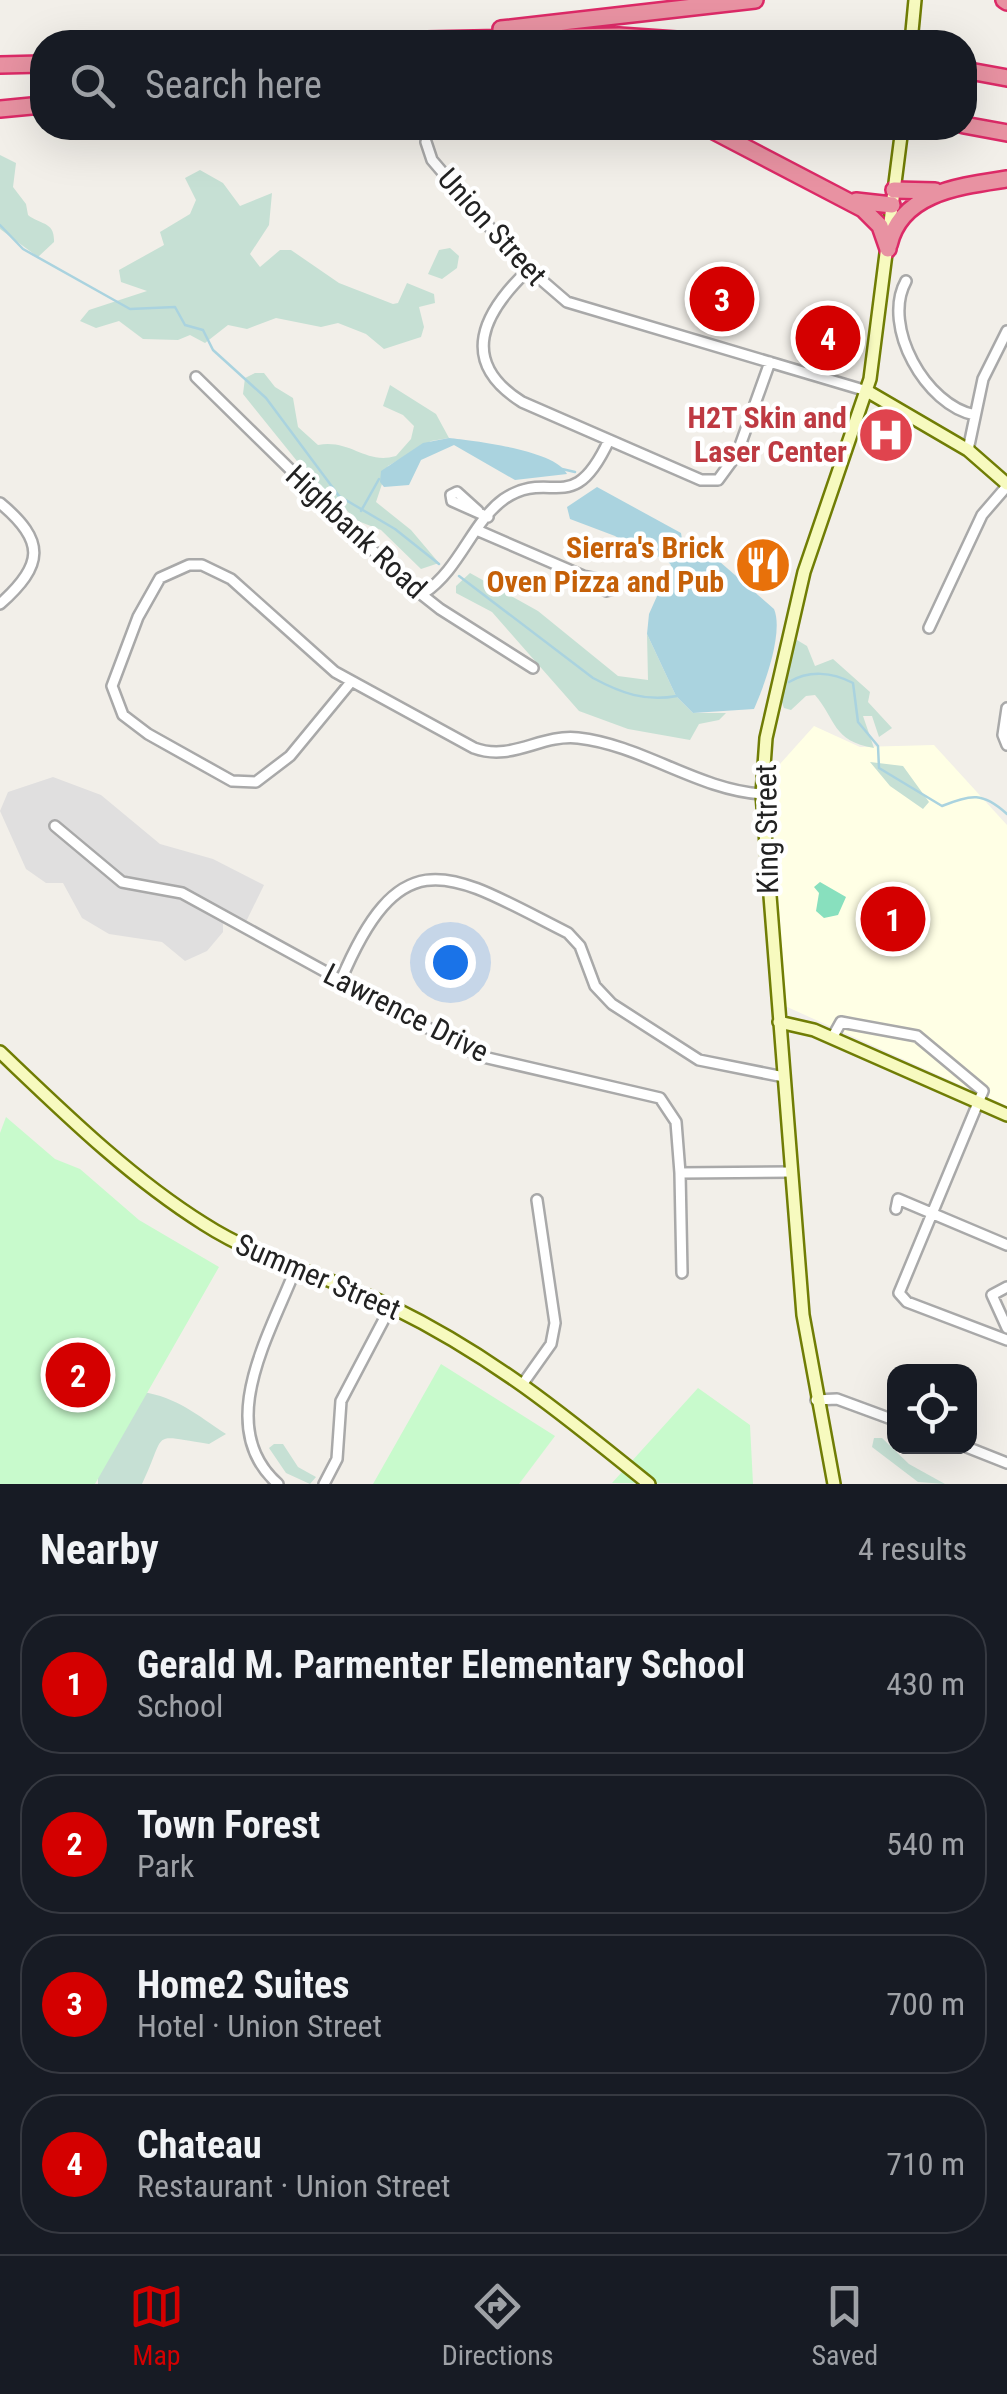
<!DOCTYPE html>
<meta charset="utf-8">
<style>
:root{--surface:#171b24;--page:#20242c;--text:#f1f3f6;--muted:#9ea1a6;--line:#363941;--accent:#d40000}
body{margin:0;font-family:"Roboto Condensed",sans-serif;background:var(--page);color:var(--text)}
.controls{position:absolute;right:30px;bottom:30px;display:grid;overflow:hidden;border-radius:20px;box-shadow:0 10px 40px #0002}
.controls button{width:90px;height:90px;display:grid;place-items:center;padding:0;border:0;border-bottom:2px solid var(--line);background:var(--surface);color:var(--text);font:50px sans-serif}
.you{position:absolute;left:450px;top:962px;width:35px;height:35px;margin:-25px;border:8px solid #fff;border-radius:50%;background:#1a73e8;box-shadow:0 0 0 15px #1a73e833}
.badge{display:grid;place-items:center;width:65px;height:65px;border-radius:50%;background:var(--accent);color:#fff;font-size:32px;font-weight:700}
.pin{position:absolute;translate:-50% -50%;border:5px solid #fff;box-shadow:0 2px 10px #0006}
.list{margin:0;padding:0;list-style:none}
h2{display:flex;justify-content:space-between;align-items:center;height:130px;margin:0;padding:0 40px;font-size:42px}
h2 small{font-size:32px;font-weight:400;color:var(--muted)}
.list li{display:grid;grid-template-columns:65px 1fr auto;gap:30px;align-items:center;box-sizing:border-box;height:140px;margin:0 20px 20px;padding:0 20px;border:2px solid var(--line);border-radius:40px}
.list b{display:block;font-size:38px;white-space:nowrap}
.list p{margin:0;font-size:32px;white-space:nowrap;color:var(--muted)}
.list em{font-size:32px;font-style:normal;color:var(--muted)}
.icon{flex:none;width:55px;height:55px;fill:none;stroke:currentColor;stroke-width:2;stroke-linecap:round;stroke-linejoin:round}
.map{position:relative;flex:none;width:1007px;height:1484px;overflow:hidden}
.search{position:absolute;background:var(--surface);box-shadow:0 10px 40px #0002;left:30px;right:30px;top:30px;height:110px;display:flex;align-items:center;gap:25px;box-sizing:border-box;padding:0 35px;border-radius:40px;color:var(--muted);font-size:38px}
.sheet{height:770px;background:var(--surface)}
nav{display:flex;justify-content:space-around;align-items:center;box-sizing:border-box;height:140px;border-top:2px solid var(--line);background:var(--surface);font-size:28px;color:var(--muted)}
nav a{display:grid;justify-items:center;gap:5px}
nav .on{color:var(--accent)}
.map>svg:first-child{display:block}
.residential{fill:#e0dfdf}
.education{fill:#ffffe5}
.wetland{fill:#c6e0d4}
.park{fill:#c8facc}
.pitch{fill:#88e0be}
.water{fill:#aad3df}
.lines{fill:none;stroke-linecap:round;stroke-linejoin:round}
.stream{stroke:#aad3df;stroke-width:2.5}
.street-casing{stroke:#a9a9a9;stroke-width:14}
.secondary-casing{stroke:#707d05;stroke-width:16}
.highway-casing{stroke:#dc2a67;stroke-width:20}
.street{stroke:#fff;stroke-width:9}
.secondary{stroke:#f7fabf;stroke-width:11}
.highway{stroke:#e892a2;stroke-width:15}
.labels{text-anchor:middle;stroke-width:9;stroke-linejoin:round;paint-order:stroke}
.street-label{font-size:30px;fill:#222;stroke:#fff}
.health-label{font-size:30px;font-weight:bold;fill:#be3a42;stroke:#fff;text-anchor:end}
.food-label{font-size:30px;font-weight:bold;fill:#c56008;stroke:#fff;text-anchor:end}
</style>
<div class="map">
<svg width="1007" height="1484" viewBox="0 0 1007 1484">
<rect width="100%" height="100%" fill="#f2efe9"/>
<path class="residential" d="M 53,777 L 101,795 L 160,844 L 213,859 L 264,885 L 241,932 L 223,923 L 223,932 L 207,951 L 185,961 L 162,942 L 109,934 L 82,918 L 63,883 L 46,883 L 26,869 L 0,811 L 8,792 Z"/>
<path class="education" d="M 814,726 L 860,747 L 934,745 L 1007,825 L 1007,1106 L 785,1006 L 769,791 L 771,774 Z"/>
<path class="wetland" d="M 0,155 L 16,163 L 13,187 L 26,204 L 28,215 C 40,225 55,221 54,242 L 38,257 L 0,229 Z
M 200,170 L 223,183 L 240,206 L 272,193 L 269,225 L 250,254 L 260,267 L 280,250 L 291,250 L 339,283 L 393,304 L 398,303 L 407,283 L 434,294 L 435,303 L 419,307 L 424,327 L 421,337 L 384,349 L 366,334 L 338,323 L 321,327 L 276,318 L 247,329 L 228,325 L 205,343 L 190,335 L 178,340 L 143,339 L 119,321 L 96,328 L 80,321 L 89,310 L 147,291 L 121,282 L 119,270 L 164,245 L 160,232 L 190,214 L 196,200 L 185,178 Z
M 450,248 L 459,256 L 457,268 L 442,279 L 428,274 L 439,250 Z
M 255,373 L 264,373 L 275,387 L 293,398 L 298,427 L 318,445 C 351,439 365,465 396,456 L 411,439 L 414,426 L 403,415 L 383,406 L 390,385 L 436,414 L 449,438 L 431,441 L 388,466 L 376,502 L 411,530 L 439,563 L 421,569 L 381,530 L 358,521 L 305,471 L 243,394 L 245,378 Z
M 470,573 L 538,611 L 618,676 L 648,680 L 647,634 L 676,696 L 693,713 L 726,713 L 719,720 L 699,724 L 690,740 L 628,729 L 579,711 L 492,612 L 456,593 L 456,586 Z
M 797,640 L 807,646 L 815,666 L 833,659 L 870,692 L 868,702 L 892,728 L 879,737 L 872,716 L 863,716 L 874,748 C 832,741 836,719 815,695 L 806,696 L 791,710 L 784,708 L 781,700 L 790,645 Z
M 870,762 L 903,766 L 929,802 L 923,809 L 890,786 Z
M 142,1392 C 177,1397 197,1415 226,1434 L 209,1444 C 148,1435 168,1430 142,1484 L 98,1484 L 98,1477 Z
M 874,1438 L 882,1438 L 909,1464 L 945,1484 L 918,1482 L 872,1447 Z
M 274,1444 L 283,1444 L 298,1467 L 316,1477 L 310,1484 L 286,1473 L 269,1448 Z"/>
<path class="park" d="M 6,1117 L 55,1159 L 80,1169 L 139,1220 L 219,1267 L 95,1484 L 0,1484 L 0,1133 Z
M 441,1364 L 555,1436 L 519,1484 L 373,1484 Z
M 698,1388 L 750,1425 L 753,1484 L 612,1483 Z"/>
<path class="pitch" d="M 820,882 L 846,897 L 838,915 L 824,918 L 816,911 L 819,893 L 814,887 Z"/>
<path class="water" d="M 449,438 C 475,441 556,450 567,474 L 515,480 L 454,445 L 421,460 L 409,485 L 384,487 L 380,482 L 381,471 L 423,443 Z
M 597,487 L 681,533 L 684,551 L 712,555 L 774,609 C 784,632 764,687 754,709 L 693,713 L 676,696 L 647,634 L 649,614 L 671,565 L 664,557 L 647,556 L 615,536 L 570,519 L 567,507 Z"/>
<g class="lines">
<path class="stream" d="M 0,225 L 23,249 L 130,309 L 175,307 L 185,325 L 203,330 L 213,350 L 266,398 L 339,496 L 395,529 L 439,564
M 562,469 L 575,472
M 361,511 L 379,479
M 459,576 L 593,678 C 621,693 645,702 677,696
M 789,682 C 809,670 832,672 853,683 L 858,722 L 878,746 L 879,768 L 942,806 C 971,794 983,792 1007,814"/>
<g class="street-casing">
<path id="street" d="M 426,142 L 432,160 L 516,258 L 567,302 L 867,391
M 528,270 C 484,312 457,361 522,402 L 701,480 L 718,480 L 737,454 L 770,362
M 906,281 C 881,326 926,406 975,415
M 196,377 L 402,579 L 440,609 L 533,668
M 968,450 L 983,379 L 1007,331
M 0,503 C 46,541 44,565 0,604
M 478,511 L 457,492 L 451,495 L 452,501 L 488,517
M 479,531 L 583,576 L 613,582 L 614,589 L 606,591 L 583,576
M 424,593 C 460,569 472,522 504,499 C 551,467 572,520 609,440
M 929,628 L 982,515 L 1007,486
M 351,682 L 290,756 L 256,782 L 232,781 L 148,734 L 123,715 L 112,686 L 138,617 L 160,578 L 189,565 L 202,565 L 231,579 L 335,672 L 474,748 C 512,762 540,734 578,738 C 642,745 698,790 762,794
M 1007,708 L 1003,735 L 1007,745
M 55,826 L 122,882 L 182,893 L 479,1056 L 660,1098 L 676,1122 L 680,1173 L 792,1172
M 341,980 C 403,833 453,875 568,933 L 580,946 L 595,986 L 612,1004 L 699,1060 L 784,1077
M 832,1038 L 841,1022 L 917,1036 L 983,1091 L 899,1293 L 907,1302 L 1007,1340
M 680,1173 L 682,1273
M 896,1209 L 898,1199 L 1007,1245
M 1007,1287 L 992,1295 L 1007,1328
M 524,1382 L 551,1344 L 555,1323 L 537,1200
M 816,1400 L 837,1399 L 894,1420
M 964,1446 L 1007,1463
M 278,1484 C 213,1427 270,1334 295,1270
M 324,1484 L 337,1459 L 341,1401 L 391,1306"/>
</g>
<g class="secondary-casing">
<path id="secondary" d="M 911,42 L 915,0
M 867,391 L 968,450 L 1007,484
M 779,1022 L 814,1030 L 1007,1115
M 0,1052 C 63,1112 129,1177 204,1224 C 263,1262 330,1276 392,1307 C 492,1356 564,1415 649,1484
M 834,1484 L 803,1315 L 762,794 L 766,738 L 804,572 L 870,379 L 902,128"/>
</g>
<g class="highway-casing">
<path id="highway" d="M 1004,0 L 1007,2
M 501,29 L 755,0
M 331,42 L 619,36 L 705,42
M 0,65 L 42,64
M 964,70 L 1007,78
M 0,109 L 42,105
M 964,125 L 1007,133
M 708,128 L 863,209 L 880,226 L 888,249
M 894,190 L 935,191
M 856,201 L 892,205
M 889,245 C 901,192 961,186 1007,179"/>
</g>
<use href="#street" class="street"/>
<use href="#secondary" class="secondary"/>
<use href="#highway" class="highway"/>
</g>
<defs>
<g id="hospital-disc" transform="scale(2.875)"><circle r="9.5" fill="#e0444e" stroke="#fff"/><path d="M-5-5h3v3.5h4V-5h3V5h-3V1.5h-4V5h-3Z" fill="#fff"/></g>
<g id="restaurant-disc" transform="scale(2.875)"><circle r="9.5" fill="#e8710a" stroke="#fff"/><path d="M-5-6h1v4h1v-4h1v4h1v-4h1v5L-1.5 .5V6h-2V.5L-5-1ZM5-6V6H3V1.5H1.5Q1.5-4 5-6Z" fill="#fff"/></g>
</defs>
<g fill-rule="evenodd">
<use href="#hospital-disc" x="886" y="435"/>
<use href="#restaurant-disc" x="763" y="565"/>
</g>
<g class="labels">
<g class="street-label">
<text transform="translate(492 227) rotate(48)" y="10">Union Street</text>
<text transform="translate(356 532) rotate(43)" y="10">Highbank Road</text>
<text transform="translate(767 829) rotate(-91)" y="10">King Street</text>
<text transform="translate(406 1013) rotate(27)" y="10">Lawrence Drive</text>
<text transform="translate(318 1277) rotate(23)" y="10">Summer Street</text>
</g>
<g class="health-label">
<text x="847" y="428">H2T Skin and<tspan x="847" dy="34">Laser Center</tspan></text>
</g>
<g class="food-label">
<text x="724" y="558">Sierra's Brick<tspan x="724" dy="34">Oven Pizza and Pub</tspan></text>
</g>
</g>
</svg>
<div class="controls">
<button><svg class="icon" aria-label="locate" viewBox="0 0 24 24"><circle cx="12" cy="12" r="6"/><path d="M12 2v4M12 18v4M2 12h4M18 12h4"/></svg></button>
</div>
<div class="you"></div>
<div class="pin badge" style="left:893px;top:919px">1</div>
<div class="pin badge" style="left:78px;top:1375px">2</div>
<div class="pin badge" style="left:722px;top:299px">3</div>
<div class="pin badge" style="left:828px;top:338px">4</div>
<div class="search"><svg class="icon" aria-label="search" viewBox="0 0 24 24"><circle cx="10" cy="10" r="6"/><path d="M15 15l6 6"/></svg>Search here</div>
</div>
<section class="sheet">
<h2>Nearby<small>4 results</small></h2>
<ul class="list">
<li><span class="badge">1</span><div><b>Gerald M. Parmenter Elementary School</b><p>School</p></div><em>430 m</em></li>
<li><span class="badge">2</span><div><b>Town Forest</b><p>Park</p></div><em>540 m</em></li>
<li><span class="badge">3</span><div><b>Home2 Suites</b><p>Hotel · Union Street</p></div><em>700 m</em></li>
<li><span class="badge">4</span><div><b>Chateau</b><p>Restaurant · Union Street</p></div><em>710 m</em></li>
</ul>
</section>
<nav>
<a class="on"><svg class="icon" aria-label="map" viewBox="0 0 24 24"><path d="M3 6l6-2 6 2 6-2v14l-6 2-6-2-6 2zM9 4v14M15 6v14"/></svg>Map</a>
<a><svg class="icon" aria-label="directions" viewBox="0 0 24 24"><path d="M12 3l9 9-9 9-9-9zM9 14v-3h6M13 9l2 2-2 2"/></svg>Directions</a>
<a><svg class="icon" aria-label="saved" viewBox="0 0 24 24"><path d="M7 4h10v16l-5-4-5 4z"/></svg>Saved</a>
</nav>
